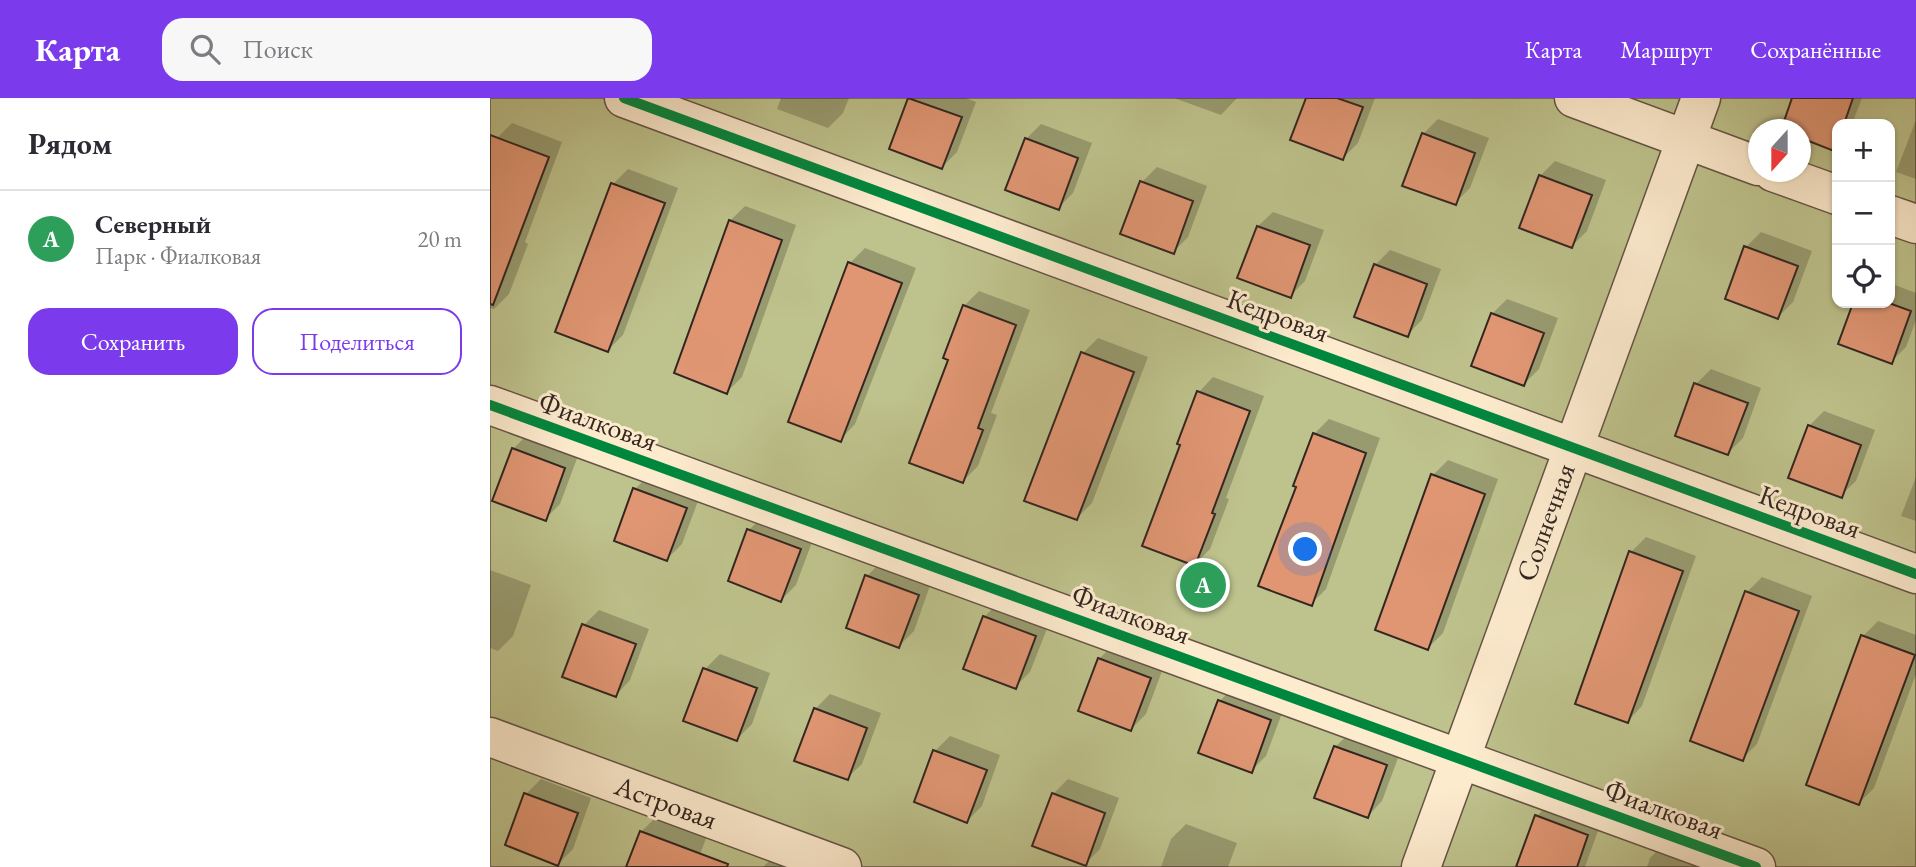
<!DOCTYPE html>
<html lang="ru">
<meta charset="utf-8">
<style>
:root{--surface:#fff;--page:#f7f7f7;--text:#2b2b33;--muted:#7c7c81;--line:#e1e1e2;--accent:#7c3aed}
body{margin:0;font-family:"EB Garamond",serif;background:var(--page);color:var(--text)}
.controls{position:absolute;right:21px;top:21px;display:grid;overflow:hidden;border-radius:14px;box-shadow:0 2px 5px #0004}
.controls button{width:63px;height:63px;display:grid;place-items:center;padding:0;border:0;border-bottom:2px solid var(--line);background:var(--surface);color:var(--text);font:35px sans-serif}
.compass{position:absolute;left:1258px;top:21px;width:63px;height:63px;border-radius:50%;background:var(--surface);box-shadow:0 2px 5px #0004;rotate:201deg}
.you{position:absolute;left:816px;top:452px;width:24px;height:24px;margin:-18px;border:5px solid #fff;border-radius:50%;background:#1a73e8;box-shadow:0 0 0 10px #1a73e833}
.badge{display:grid;place-items:center;width:46px;height:46px;border-radius:50%;background:var(--accent);color:#fff;font-size:23px;font-weight:700}
.pin{position:absolute;translate:-50% -50%;border:4px solid #fff;box-shadow:0 2px 7px #0006}
.list{margin:0;padding:0;list-style:none}
h2{display:flex;justify-content:space-between;align-items:center;height:91px;margin:0;padding:0 28px;font-size:30px}
h2 small{font-size:23px;font-weight:400;color:var(--muted)}
.list li{display:grid;grid-template-columns:46px 1fr auto;gap:21px;align-items:center;box-sizing:border-box;height:98px;padding:0 28px;border-top:2px solid var(--line)}
.list b{display:block;font-size:26px;white-space:nowrap}
.list p{margin:0;font-size:23px;white-space:nowrap;color:var(--muted)}
.list em{font-size:23px;font-style:normal;color:var(--muted)}
.actions{display:flex;gap:14px;padding:21px 28px}
.actions a{flex:1;padding:16px 0;border:2px solid var(--accent);border-radius:21px;text-align:center;font-size:24px;color:var(--accent)}
.actions .main{background:var(--accent);color:#fff}
.icon{flex:none;width:38px;height:38px;fill:none;stroke:currentColor;stroke-width:2;stroke-linecap:round;stroke-linejoin:round}
.map{position:relative;flex:none;width:1426px;height:769px;overflow:hidden}
header{display:flex;align-items:center;gap:42px;box-sizing:border-box;height:98px;padding:0 35px;background:var(--accent);color:#fff}
header strong{font-size:33px}
nav{display:flex;gap:38px;margin-inline-start:auto;font-size:24px}
.search{width:490px;height:63px;background:var(--page);display:flex;align-items:center;gap:18px;box-sizing:border-box;padding:0 24px;border-radius:21px;color:var(--muted);font-size:26px}
main{display:flex}
aside{flex:1;background:var(--surface)}
.map>svg:first-child{display:block}
.green{fill:#bec28c;stroke:#787456;stroke-width:2;fill-rule:evenodd}
.shadow{fill:#0003}
.building{fill:#e09673;stroke:#332621;stroke-width:2}
.lines{fill:none;stroke-linecap:round;stroke-linejoin:round}
.minor-casing{stroke:#655446;stroke-width:41}
.minor{stroke:#fdebce;stroke-width:38}
.cycleway-casing{stroke:#fdebce;stroke-width:15}
.cycleway{stroke:#00873e;stroke-width:10}
.labels{text-anchor:middle;stroke-width:6;stroke-linejoin:round;paint-order:stroke}
.street-label{font-size:28px;fill:#332621;stroke:#fdebce}
</style>
<header>
<strong>Карта</strong>
<div class="search"><svg class="icon" aria-label="search" viewBox="0 0 24 24"><circle cx="10" cy="10" r="6"/><path d="M15 15l6 6"/></svg>Поиск</div>
<nav><a>Карта</a><a>Маршрут</a><a>Сохранённые</a></nav>
</header>
<main>
<aside>
<h2>Рядом<small></small></h2>
<ul class="list">
<li><span class="badge" style="background:#2e9e5b">A</span><div><b>Северный</b><p>Парк · Фиалковая</p></div><em>20 m</em></li>
</ul>
<div class="actions"><a class="main">Сохранить</a><a>Поделиться</a></div>
</aside>
<div class="map">
<svg width="1426" height="769" viewBox="0 0 1426 769">
<rect width="100%" height="100%" fill="#fce0b3"/>
<filter id="stains"><feTurbulence type="fractalNoise" baseFrequency=".00286" numOctaves="4"/><feColorMatrix values="0 0 0 0 .2 0 0 0 0 .09 0 0 0 0 .02 0 0 0 .5 -.17"/></filter>
<radialGradient id="worn" r=".72"><stop offset=".6" stop-color="#630" stop-opacity="0"/><stop offset="1" stop-color="#630" stop-opacity=".3"/></radialGradient>
<path class="green" d="M 0,0 L 1426,0 L 1426,769 L 0,769 ZM 1347,26 L 1400,26 L 1400,205 L 1347,205 ZM 1268,32 L 1310,32 L 1310,74 L 1268,74 Z"/>
<path class="shadow" d="M 291,0 L 359,0 L 353,15 L 338,30 L 287,11 Z
M 420,0 L 476,0 L 486,4 L 467,54 L 452,69 L 401,50 Z
M 684,0 L 747,0 L 731,17 Z
M 817,0 L 885,0 L 868,45 L 853,60 Z
M 1304,0 L 1372,0 L 1362,26 L 1347,26 L 1347,47 L 1343,51 L 1310,39 Z
M 948,21 L 999,40 L 980,90 L 965,105 L 933,36 Z
M 1426,22 L 1426,81 L 1406,74 Z
M 22,25 L 72,44 L 35,144 L 38,146 L 19,196 L 4,211 L 0,210 L 0,57 L 7,40 Z
M 551,26 L 602,45 L 583,95 L 568,110 L 536,41 Z
M 1065,63 L 1116,82 L 1097,133 L 1082,148 L 1050,78 Z
M 667,69 L 717,88 L 698,139 L 683,154 L 652,84 Z
M 138,71 L 188,90 L 133,237 L 118,252 L 123,86 Z
M 255,108 L 306,127 L 252,279 L 237,294 L 240,123 Z
M 783,114 L 834,132 L 815,183 L 800,198 L 750,179 L 768,128 Z
M 1271,134 L 1322,153 L 1303,204 L 1288,219 L 1256,149 Z
M 375,150 L 426,170 L 365,326 L 351,341 L 360,165 Z
M 900,152 L 951,171 L 932,222 L 917,237 L 885,167 Z
M 1400,185 L 1426,195 L 1426,222 L 1416,249 L 1401,264 L 1350,245 L 1365,205 L 1400,205 Z
M 489,193 L 540,212 L 501,315 L 507,317 L 488,368 L 473,383 L 461,260 L 474,208 Z
M 1017,201 L 1068,220 L 1049,271 L 1034,286 L 1002,216 Z
M 608,240 L 658,259 L 602,405 L 587,420 L 593,255 Z
M 1221,271 L 1271,290 L 1253,340 L 1238,355 L 1206,286 Z
M 723,279 L 774,298 L 736,400 L 739,401 L 720,451 L 705,466 L 692,346 L 709,294 Z
M 1334,313 L 1385,332 L 1366,383 L 1351,397 L 1319,328 Z
M 839,321 L 890,340 L 836,491 L 821,506 L 808,388 L 824,336 Z
M 38,336 L 89,355 L 70,406 L 55,421 L 23,351 Z
M 958,362 L 1008,381 L 953,535 L 938,550 L 943,377 Z
M 160,376 L 211,395 L 192,446 L 177,461 L 126,442 L 145,391 Z
M 1426,379 L 1426,423 L 1411,418 Z
M 274,417 L 325,436 L 306,487 L 291,502 L 240,482 L 259,432 Z
M 1156,439 L 1206,458 L 1152,608 L 1138,623 L 1141,454 Z
M 392,463 L 442,482 L 424,533 L 409,548 L 377,478 Z
M 0,472 L 41,487 L 23,538 L 8,553 L 0,550 Z
M 1272,479 L 1322,498 L 1267,646 L 1252,661 L 1257,494 Z
M 509,504 L 560,523 L 540,574 L 525,589 L 494,519 Z
M 109,512 L 159,531 L 140,582 L 126,597 L 94,527 Z
M 1388,523 L 1426,537 L 1426,576 L 1384,690 L 1369,705 L 1373,538 Z
M 624,546 L 675,565 L 656,616 L 641,631 L 609,561 Z
M 230,556 L 280,575 L 262,626 L 247,641 L 215,571 Z
M 744,588 L 795,607 L 776,658 L 761,673 L 711,654 L 730,603 Z
M 340,596 L 391,615 L 372,666 L 357,680 L 325,611 Z
M 861,634 L 911,652 L 892,703 L 878,718 L 827,699 L 846,648 Z
M 460,638 L 510,657 L 492,708 L 477,723 L 445,653 Z
M 51,681 L 101,700 L 83,751 L 68,766 L 36,696 Z
M 578,681 L 629,700 L 610,751 L 595,766 L 563,696 Z
M 1062,703 L 1112,722 L 1095,769 L 1028,769 L 1047,718 Z
M 166,719 L 217,738 L 205,769 L 138,769 L 151,734 Z
M 696,726 L 747,745 L 738,769 L 671,769 L 681,741 Z
M 1175,745 L 1225,769 L 1157,769 L 1160,760 Z
M 280,762 L 299,769 L 273,769 Z"/>
<path class="building" d="M 418,0 L 472,19 L 452,71 L 399,51 Z
M 816,0 L 847,0 L 873,9 L 853,62 L 800,42 Z
M 1302,0 L 1363,0 L 1354,26 L 1347,26 L 1347,43 L 1344,53 L 1311,40 L 1311,32 L 1291,32 Z
M 932,35 L 985,55 L 966,107 L 912,88 Z
M 0,37 L 59,59 L 3,207 L 0,206 Z
M 535,40 L 588,60 L 569,112 L 515,92 Z
M 1049,77 L 1102,97 L 1082,150 L 1029,130 Z
M 650,83 L 703,103 L 684,156 L 630,136 Z
M 121,85 L 175,105 L 118,254 L 65,234 Z
M 239,122 L 292,142 L 237,296 L 184,275 Z
M 767,128 L 820,147 L 801,200 L 747,180 Z
M 1254,148 L 1308,168 L 1288,221 L 1235,201 Z
M 358,164 L 412,185 L 351,344 L 298,324 Z
M 884,166 L 937,186 L 918,239 L 864,219 Z
M 1363,205 L 1399,205 L 1421,213 L 1402,266 L 1348,246 Z
M 473,207 L 526,227 L 488,330 L 493,332 L 473,385 L 419,365 L 458,262 L 453,260 Z
M 1001,215 L 1054,235 L 1034,288 L 981,268 Z
M 591,254 L 644,274 L 587,422 L 534,403 Z
M 1204,285 L 1258,305 L 1238,357 L 1185,338 Z
M 707,293 L 760,313 L 722,415 L 725,416 L 705,468 L 652,448 L 690,347 L 687,346 Z
M 1318,327 L 1371,347 L 1352,400 L 1298,380 Z
M 823,335 L 876,355 L 822,508 L 768,488 L 806,389 L 803,388 Z
M 22,350 L 75,370 L 56,423 L 2,403 Z
M 941,376 L 995,396 L 938,552 L 885,532 Z
M 143,390 L 197,410 L 177,463 L 124,443 Z
M 257,431 L 311,451 L 291,504 L 238,483 Z
M 1139,453 L 1193,473 L 1138,625 L 1085,606 Z
M 375,477 L 429,497 L 409,550 L 356,530 Z
M 1255,493 L 1309,513 L 1253,663 L 1200,643 Z
M 493,518 L 546,538 L 526,591 L 473,571 Z
M 92,526 L 146,546 L 126,599 L 72,579 Z
M 1371,537 L 1425,557 L 1369,707 L 1316,687 Z
M 608,560 L 661,580 L 641,633 L 588,613 Z
M 213,570 L 267,590 L 247,643 L 193,623 Z
M 728,602 L 781,622 L 762,675 L 708,655 Z
M 324,610 L 377,630 L 358,682 L 304,663 Z
M 844,648 L 897,667 L 878,720 L 824,700 Z
M 443,652 L 497,672 L 477,725 L 424,704 Z
M 34,695 L 88,715 L 68,768 L 15,747 Z
M 562,695 L 615,715 L 596,768 L 542,748 Z
M 1045,717 L 1098,737 L 1087,769 L 1026,769 Z
M 150,733 L 238,766 L 237,769 L 136,769 Z"/>
<g class="lines">
<g class="minor-casing">
<path id="minor" d="M 134,0 L 1426,476
M 1084,0 L 1268,68
M 1283,74 L 1347,97
M 1400,117 L 1426,126
M 0,307 L 1266,769
M 0,639 L 352,769
M 931,769 L 1211,0"/>
</g>
<use href="#minor" class="minor"/>
<g class="cycleway-casing">
<path id="cycleway" d="M 134,0 L 1426,476
M 0,307 L 1266,769"/>
</g>
<use href="#cycleway" class="cycleway"/>
</g>
<g class="labels">
<g class="street-label">
<text transform="translate(788 217) rotate(20)" y="10">Кедровая</text>
<text transform="translate(108 323) rotate(20)" y="10">Фиалковая</text>
<text transform="translate(1320 413) rotate(20)" y="10">Кедровая</text>
<text transform="translate(1055 424) rotate(-70)" y="10">Солнечная</text>
<text transform="translate(641 516) rotate(20)" y="10">Фиалковая</text>
<text transform="translate(176 704) rotate(20)" y="10">Астровая</text>
<text transform="translate(1174 711) rotate(20)" y="10">Фиалковая</text>
</g>
</g>
<rect width="100%" height="100%" filter="url(#stains)"/>
<rect width="100%" height="100%" fill="url(#worn)"/>
</svg>
<div class="controls">
<button>+</button>
<button>−</button>
<button><svg class="icon" aria-label="locate" viewBox="0 0 24 24"><circle cx="12" cy="12" r="6"/><path d="M12 2v4M12 18v4M2 12h4M18 12h4"/></svg></button>
</div>
<svg class="compass" viewBox="-18 -18 36 36"><path d="M0-13l5 13h-10z" fill="#e53935"/><path d="M0 13l5-13h-10z" fill="#7c7c81"/></svg>
<div class="you"></div>
<div class="pin badge" style="left:713px;top:487px;background:#2e9e5b">A</div>
</div>
</main>
